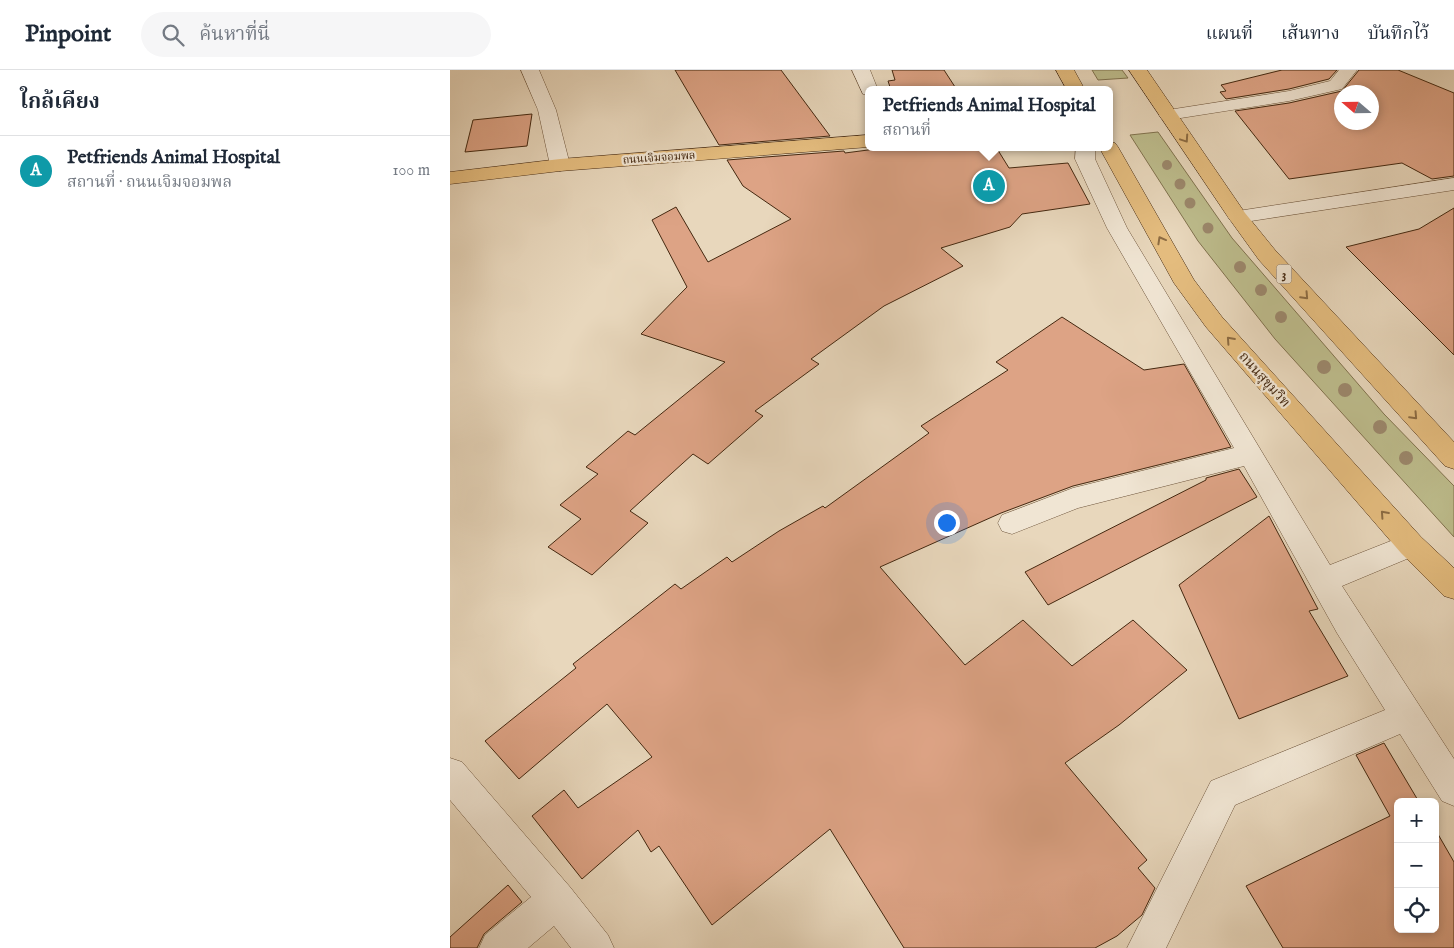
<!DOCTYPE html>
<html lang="th">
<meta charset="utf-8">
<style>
:root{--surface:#fff;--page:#f6f6f7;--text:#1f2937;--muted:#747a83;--line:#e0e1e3;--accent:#1a73e8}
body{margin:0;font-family:"IM FELL English","Noto Serif Thai",serif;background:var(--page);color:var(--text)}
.controls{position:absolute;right:15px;bottom:15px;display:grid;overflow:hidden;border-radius:8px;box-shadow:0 2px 8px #0003}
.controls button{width:45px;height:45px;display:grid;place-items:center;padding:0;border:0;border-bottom:1px solid var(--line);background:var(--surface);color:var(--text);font:25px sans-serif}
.compass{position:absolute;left:884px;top:15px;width:45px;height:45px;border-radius:50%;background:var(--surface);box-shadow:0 2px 8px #0003;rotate:290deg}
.you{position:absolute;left:496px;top:452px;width:18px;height:18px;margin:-12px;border:4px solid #fff;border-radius:50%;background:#1a73e8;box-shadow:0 0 0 8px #1a73e833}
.badge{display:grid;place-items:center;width:32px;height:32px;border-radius:50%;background:var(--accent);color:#fff;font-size:16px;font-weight:700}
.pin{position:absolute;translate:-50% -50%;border:2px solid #fff;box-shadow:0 1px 5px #0006}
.popup{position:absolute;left:415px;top:16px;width:248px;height:65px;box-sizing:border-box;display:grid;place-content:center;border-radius:8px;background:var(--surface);filter:drop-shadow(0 1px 4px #0005);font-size:16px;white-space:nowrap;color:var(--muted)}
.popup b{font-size:19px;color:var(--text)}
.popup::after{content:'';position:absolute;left:50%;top:100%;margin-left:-10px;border:10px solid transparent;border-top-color:var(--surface)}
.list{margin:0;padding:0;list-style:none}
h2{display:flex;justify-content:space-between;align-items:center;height:65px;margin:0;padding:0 20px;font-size:21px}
h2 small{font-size:16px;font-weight:400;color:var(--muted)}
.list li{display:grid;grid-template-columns:32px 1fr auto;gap:15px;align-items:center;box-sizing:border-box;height:70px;padding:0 20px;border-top:1px solid var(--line)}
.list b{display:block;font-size:19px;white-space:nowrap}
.list p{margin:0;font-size:16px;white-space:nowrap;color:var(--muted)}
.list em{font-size:16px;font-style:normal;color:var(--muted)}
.icon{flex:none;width:28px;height:28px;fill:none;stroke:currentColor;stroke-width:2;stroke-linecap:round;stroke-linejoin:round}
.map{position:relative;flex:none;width:1004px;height:878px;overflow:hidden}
header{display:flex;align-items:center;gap:30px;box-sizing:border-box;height:70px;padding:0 25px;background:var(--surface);border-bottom:1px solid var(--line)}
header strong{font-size:24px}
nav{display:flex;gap:28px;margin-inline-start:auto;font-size:18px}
.search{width:350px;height:45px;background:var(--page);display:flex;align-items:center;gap:12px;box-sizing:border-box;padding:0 18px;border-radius:28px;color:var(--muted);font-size:19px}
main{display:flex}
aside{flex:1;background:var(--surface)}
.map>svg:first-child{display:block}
.green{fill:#bdbc8c;stroke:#80724e}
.building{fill:#dda385;stroke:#442810;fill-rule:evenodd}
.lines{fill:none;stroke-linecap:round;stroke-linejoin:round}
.minor-casing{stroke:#6d543b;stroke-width:1}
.major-casing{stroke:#442810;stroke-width:1}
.highway-casing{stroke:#442810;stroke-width:1}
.minor{fill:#f0e5d3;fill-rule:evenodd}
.major{fill:#e4bc7e;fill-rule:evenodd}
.highway{fill:#e4bc7e;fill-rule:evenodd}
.tree{fill:#9b876b}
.oneway{stroke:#8c6b42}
.labels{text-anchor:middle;stroke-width:4.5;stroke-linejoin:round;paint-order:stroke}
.far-street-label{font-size:11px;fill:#442810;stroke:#f0e5d3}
.shield{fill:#f0e5d3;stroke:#78614a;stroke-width:1}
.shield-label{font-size:12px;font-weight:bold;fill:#442810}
.street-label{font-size:14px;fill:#442810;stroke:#f0e5d3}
</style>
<header>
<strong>Pinpoint</strong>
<div class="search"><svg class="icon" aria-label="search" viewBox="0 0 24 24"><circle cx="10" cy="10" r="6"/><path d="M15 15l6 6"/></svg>ค้นหาที่นี่</div>
<nav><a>แผนที่</a><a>เส้นทาง</a><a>บันทึกไว้</a></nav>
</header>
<main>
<aside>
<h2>ใกล้เคียง<small></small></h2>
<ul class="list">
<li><span class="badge" style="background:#0f9aa8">A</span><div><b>Petfriends Animal Hospital</b><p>สถานที่ · ถนนเจิมจอมพล</p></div><em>100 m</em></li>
</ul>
</aside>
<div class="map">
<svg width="1004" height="878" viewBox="0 0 1004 878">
<rect width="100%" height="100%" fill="#e8d7bc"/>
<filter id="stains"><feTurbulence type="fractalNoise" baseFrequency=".004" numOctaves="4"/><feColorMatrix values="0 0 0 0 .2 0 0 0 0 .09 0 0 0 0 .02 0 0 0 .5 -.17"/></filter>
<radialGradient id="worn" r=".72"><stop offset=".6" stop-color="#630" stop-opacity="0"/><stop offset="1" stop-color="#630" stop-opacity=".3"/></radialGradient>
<path class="green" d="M 642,0 L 672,0 L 678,8 L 648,10 Z
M 708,62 L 782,168 L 934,344 L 1004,416 L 1004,467 L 825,269 L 748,171 L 680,65 Z"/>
<path class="building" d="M 225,0 L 331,0 L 380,66 L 269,75 Z
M 442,0 L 494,0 L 507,20 L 441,20 L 438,11 L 445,10 Z
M 832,0 L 887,0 L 879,9 L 839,19 L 776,29 L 770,22 L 776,21 L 771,15 Z
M 909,0 L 948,0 L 1004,23 L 1004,106 L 982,109 L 952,93 L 839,109 L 785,41 L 839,33 L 892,21 ZM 892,22 L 922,22 L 922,52 L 892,52 Z
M 82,44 L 77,76 L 15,82 L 23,50 Z
M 441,77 L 546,77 L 559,98 L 618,93 L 640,134 L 572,144 L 560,157 L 491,178 L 513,196 L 434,236 L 361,289 L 369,294 L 305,341 L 313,346 L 258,394 L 243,384 L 180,441 L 198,453 L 142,505 L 98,477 L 131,449 L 110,435 L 148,404 L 136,397 L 178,361 L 185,365 L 275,292 L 191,264 L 237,217 L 202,150 L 226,137 L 258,192 L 341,149 L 293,116 L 277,90 L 394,81 L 395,83 Z
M 1004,138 L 1004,285 L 896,177 L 969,159 Z
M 612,247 L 694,300 L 734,294 L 781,377 L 623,416 L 551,443 L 430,497 L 515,595 L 573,550 L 622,596 L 683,550 L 737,600 L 669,655 L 615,693 L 697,790 L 688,798 L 705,818 L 692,845 L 667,866 L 645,878 L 454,878 L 380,759 L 262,855 L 209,776 L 201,782 L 188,760 L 132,809 L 82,746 L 114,720 L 128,738 L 202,687 L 157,634 L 69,709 L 35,671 L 126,598 L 123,594 L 225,514 L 231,519 L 277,487 L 282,492 L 329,461 L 373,436 L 375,438 L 479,363 L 471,356 L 558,300 L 546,292 Z
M 789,399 L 807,427 L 598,535 L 575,502 L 756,410 L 756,408 Z
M 819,446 L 868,539 L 859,541 L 898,606 L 789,649 L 729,515 Z
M 934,673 L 969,732 L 948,732 L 948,859 L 985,859 L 985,759 L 1004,792 L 1004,878 L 833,878 L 796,816 L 940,746 L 906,685 Z
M 58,815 L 72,832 L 34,864 L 27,878 L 0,878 L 0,867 Z"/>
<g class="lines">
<g class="minor-casing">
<path id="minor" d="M 71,0 L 89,0 L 106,40 L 120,95 L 117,99 L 110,101 L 103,99 L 100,95 L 88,40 Z
M 402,0 L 420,0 L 428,20 L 419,20 L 419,25 L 413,24 Z
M 889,0 L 907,0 L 892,19 L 839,31 L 718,50 L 712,49 L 709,45 L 712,41 L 718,40 L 839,21 L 880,11 Z
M 626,77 L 645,77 L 645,89 L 677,158 L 880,495 L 961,463 L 971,467 L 975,475 L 971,483 L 892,516 L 1004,689 L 1004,736 L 992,731 L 950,664 L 785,735 L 716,878 L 677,878 L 761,711 L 935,640 L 887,563 L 794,396 L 628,438 L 562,464 L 552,461 L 548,453 L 552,445 L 623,418 L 784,378 L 657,158 L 625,89 Z
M 1004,108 L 1004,120 L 788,153 L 781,151 L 778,147 L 781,143 L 788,141 Z
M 0,688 L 12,692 L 120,817 L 158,865 L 164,878 L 121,878 L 104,856 L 78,878 L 29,878 L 35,865 L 81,827 L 0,730 Z"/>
</g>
<g class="major-casing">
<path id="major" d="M 419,65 L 419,77 L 110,101 L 0,114 L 0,102 L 110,89 Z"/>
</g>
<g class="highway-casing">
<path id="highway" d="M 606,0 L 624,0 L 635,20 L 617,20 Z
M 679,0 L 697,0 L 795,143 L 825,180 L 1004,372 L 1004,399 L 995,396 L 809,190 L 778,147 Z
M 659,72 L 665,73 L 668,77 L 744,210 L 772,247 L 971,467 L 1004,498 L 1004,529 L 994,526 L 951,483 L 756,257 L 724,213 L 649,77 L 659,77 Z"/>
</g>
<use href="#minor" class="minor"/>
<use href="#major" class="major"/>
<use href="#highway" class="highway"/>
</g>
<g class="tree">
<circle cx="717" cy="95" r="5"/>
<circle cx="730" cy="114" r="5.5"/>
<circle cx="740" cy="133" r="5.5"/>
<circle cx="758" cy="158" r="5.5"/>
<circle cx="790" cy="197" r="6"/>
<circle cx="811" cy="220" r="6"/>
<circle cx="831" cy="247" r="6"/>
<circle cx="874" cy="297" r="7"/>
<circle cx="895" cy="320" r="7"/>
<circle cx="930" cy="357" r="7"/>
<circle cx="956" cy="388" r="7"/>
</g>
<defs><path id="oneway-chevron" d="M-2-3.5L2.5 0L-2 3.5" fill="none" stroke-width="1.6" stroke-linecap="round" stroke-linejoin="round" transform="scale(1.25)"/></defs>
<g class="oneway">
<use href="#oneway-chevron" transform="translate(735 69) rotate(56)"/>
<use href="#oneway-chevron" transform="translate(711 170) rotate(-119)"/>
<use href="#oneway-chevron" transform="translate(855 226) rotate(47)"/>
<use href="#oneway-chevron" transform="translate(780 270) rotate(-132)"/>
<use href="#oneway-chevron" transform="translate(964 346) rotate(47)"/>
<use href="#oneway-chevron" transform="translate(934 444) rotate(-132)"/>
</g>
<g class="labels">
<g class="far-street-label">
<text transform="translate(209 87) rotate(-4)" y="4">ถนนเจิมจอมพล</text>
</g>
<rect class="shield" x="826.5" y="194.5" width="15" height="19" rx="4"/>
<g class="shield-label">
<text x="834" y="208">3</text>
</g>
<g class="street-label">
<text transform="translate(815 309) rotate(48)" y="5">ถนนสุขุมวิท</text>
</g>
</g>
<rect width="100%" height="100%" filter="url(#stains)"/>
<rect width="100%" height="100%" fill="url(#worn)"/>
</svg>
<div class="controls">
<button>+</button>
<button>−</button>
<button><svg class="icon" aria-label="locate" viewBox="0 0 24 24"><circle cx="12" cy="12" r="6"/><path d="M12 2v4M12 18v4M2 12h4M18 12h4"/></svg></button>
</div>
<svg class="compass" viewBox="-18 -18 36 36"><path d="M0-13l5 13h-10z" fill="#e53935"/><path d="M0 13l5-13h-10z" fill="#747a83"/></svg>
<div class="you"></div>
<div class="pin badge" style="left:539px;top:116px;background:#0f9aa8">A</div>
<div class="popup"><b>Petfriends Animal Hospital</b>สถานที่</div>
</div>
</main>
